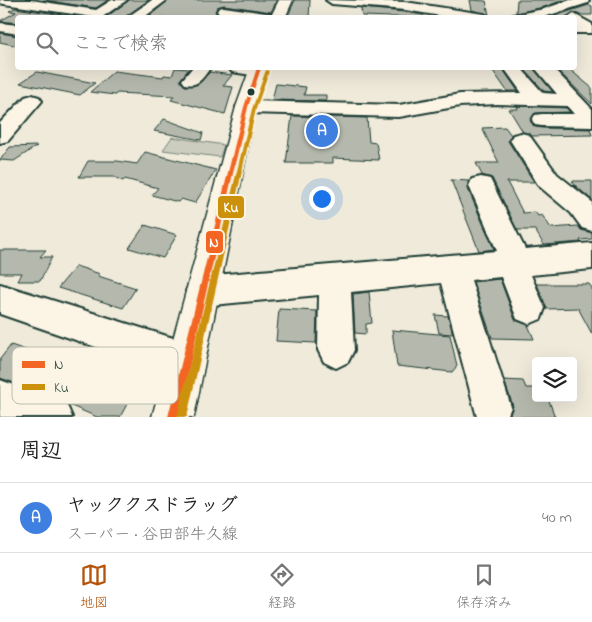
<!DOCTYPE html>
<html lang="ja">
<meta charset="utf-8">
<style>
:root{--surface:#fff;--page:#f2f2f2;--text:#222;--muted:#767676;--line:#e0e0e0;--accent:#b45309}
body{margin:0;font-family:"Indie Flower","Klee One",sans-serif;background:var(--page);color:var(--text)}
.controls{position:absolute;right:15px;bottom:15px;display:grid;overflow:hidden;border-radius:5px;box-shadow:0 5px 20px #0002}
.controls button{width:45px;height:45px;display:grid;place-items:center;padding:0;border:0;border-bottom:1px solid var(--line);background:var(--surface);color:var(--text);font:25px sans-serif}
.you{position:absolute;left:321px;top:198px;width:18px;height:18px;margin:-12px;border:4px solid #fff;border-radius:50%;background:#1a73e8;box-shadow:0 0 0 8px #1a73e833}
.badge{display:grid;place-items:center;width:32px;height:32px;border-radius:50%;background:var(--accent);color:#fff;font-size:16px;font-weight:700}
.pin{position:absolute;translate:-50% -50%;border:2px solid #fff;box-shadow:0 1px 5px #0006}
.list{margin:0;padding:0;list-style:none}
h2{display:flex;justify-content:space-between;align-items:center;height:65px;margin:0;padding:0 20px;font-size:21px}
h2 small{font-size:16px;font-weight:400;color:var(--muted)}
.list li{display:grid;grid-template-columns:32px 1fr auto;gap:15px;align-items:center;box-sizing:border-box;height:70px;padding:0 20px;border-top:1px solid var(--line)}
.list b{display:block;font-size:19px;white-space:nowrap}
.list p{margin:0;font-size:16px;white-space:nowrap;color:var(--muted)}
.list em{font-size:16px;font-style:normal;color:var(--muted)}
.icon{flex:none;width:28px;height:28px;fill:none;stroke:currentColor;stroke-width:2;stroke-linecap:round;stroke-linejoin:round}
.map{position:relative;flex:none;width:592px;height:417px;overflow:hidden}
.search{position:absolute;background:var(--surface);box-shadow:0 5px 20px #0002;left:15px;right:15px;top:15px;height:55px;display:flex;align-items:center;gap:12px;box-sizing:border-box;padding:0 18px;border-radius:5px;color:var(--muted);font-size:19px}
.sheet{height:135px;background:var(--surface)}
nav{display:flex;justify-content:space-around;align-items:center;box-sizing:border-box;height:70px;border-top:1px solid var(--line);background:var(--surface);font-size:14px;color:var(--muted)}
nav a{display:grid;justify-items:center;gap:2px}
nav .on{color:var(--accent)}
.map>svg:first-child{display:block}
.green{fill:#cccdbf;stroke:#76857a}
.building{fill:#b5b9ad;stroke:#1f3d34}
.lines{fill:none;stroke-linecap:round;stroke-linejoin:round}
.minor-casing{stroke:#1f3d34;stroke-width:4}
.major-casing{stroke:#1f3d34;stroke-width:3}
.minor{fill:#fcf5e5;fill-rule:evenodd}
.major{fill:#fcf5e5;fill-rule:evenodd}
.bus-1-casing{stroke:#fcf5e5;stroke-width:4}
.bus-2-casing{stroke:#fcf5e5;stroke-width:4}
.bus-1{fill:#f26522;fill-rule:evenodd}
.bus-2{fill:#cc910a;fill-rule:evenodd}
.bus-dot{fill:#1f3d34;stroke:#fcf5e5;stroke-width:2}
.key{fill:#fcf5e5;stroke:#babeb0;stroke-width:1}
.key-label{font-size:14px;fill:#1f3d34}
.line-badge{stroke:#fcf5e5;stroke-width:2}
.badge-label{font-size:14px;text-anchor:middle;font-weight:bold;fill:#fff}
</style>
<div class="map">
<svg width="592" height="417" viewBox="0 0 592 417">
<rect width="100%" height="100%" fill="#efeada"/>
<filter id="ink" filterUnits="userSpaceOnUse"><feTurbulence type="fractalNoise" baseFrequency=".02" numOctaves="2"/><feDisplacementMap in="SourceGraphic" scale="10" xChannelSelector="R" yChannelSelector="G"/><feConvolveMatrix kernelMatrix="1 2 1 2 8 2 1 2 1" color-interpolation-filters="sRGB"/></filter>
<g filter="url(#ink)">
<path class="green" d="M 172,137 L 224,145 L 220,157 L 163,150 Z"/>
<path class="building" d="M 43,0 L 108,0 L 96,8 Z
M 129,0 L 149,0 L 124,18 L 105,18 Z
M 169,0 L 277,0 L 271,12 L 224,5 L 217,7 L 215,12 L 219,16 L 227,18 L 147,18 Z
M 295,0 L 310,0 L 309,18 L 287,18 Z
M 470,0 L 486,1 L 489,15 L 472,10 Z
M 517,0 L 564,0 L 544,7 L 516,13 Z
M 589,5 L 592,6 L 592,15 L 580,15 L 573,12 L 565,18 L 548,18 Z
M 15,8 L 84,18 L 18,18 L 18,23 L 0,21 L 16,12 L 9,11 Z
M 361,8 L 405,12 L 423,15 L 424,18 L 362,16 Z
M 0,33 L 18,36 L 18,46 L 0,42 Z
M 175,68 L 189,69 L 180,80 L 185,86 L 198,84 L 210,72 L 232,75 L 223,86 L 233,87 L 225,114 L 171,100 L 174,96 L 117,93 L 115,95 L 90,92 L 114,71 L 163,77 L 164,75 L 172,76 Z
M 491,68 L 502,68 L 518,91 L 507,91 Z
M 523,68 L 533,68 L 553,92 L 544,91 Z
M 555,68 L 568,68 L 592,88 L 592,104 Z
M 37,72 L 95,83 L 80,95 L 20,83 Z
M 276,84 L 306,87 L 304,95 L 326,95 L 326,101 L 272,100 Z
M 517,106 L 566,108 L 570,112 L 535,113 L 530,121 L 535,127 L 542,128 L 590,129 L 592,135 L 532,136 L 523,132 L 509,109 L 518,109 Z
M 292,116 L 367,118 L 369,142 L 376,143 L 379,160 L 333,158 L 333,163 L 286,163 Z
M 164,119 L 203,133 L 201,140 L 154,131 Z
M 505,127 L 511,135 L 508,141 L 534,182 L 507,182 L 523,213 L 535,212 L 538,216 L 542,215 L 551,228 L 578,226 L 581,230 L 592,233 L 592,239 L 580,240 L 581,242 L 544,245 L 535,230 L 517,230 L 492,178 L 482,175 L 476,163 L 499,163 L 482,128 Z
M 37,146 L 14,161 L 0,160 L 10,147 Z
M 145,152 L 216,170 L 195,203 L 181,199 L 178,202 L 152,195 L 158,188 L 125,179 L 123,181 L 114,177 L 79,177 L 88,161 L 117,161 L 137,164 Z
M 451,180 L 469,181 L 467,187 L 494,249 L 479,251 Z
M 572,181 L 592,181 L 592,200 L 576,186 Z
M 145,225 L 177,235 L 163,258 L 129,248 Z
M 0,250 L 46,250 L 40,257 L 52,257 L 40,281 L 18,281 L 22,273 L 0,273 Z
M 76,266 L 100,274 L 98,276 L 136,288 L 123,308 L 58,288 Z
M 500,279 L 515,320 L 528,325 L 534,339 L 492,338 L 473,282 Z
M 537,284 L 589,284 L 592,288 L 592,334 L 578,308 L 547,309 Z
M 369,292 L 372,323 L 366,324 L 366,334 L 355,333 L 353,294 Z
M 279,309 L 317,311 L 316,343 L 276,341 Z
M 435,315 L 448,316 L 453,334 L 439,333 Z
M 392,330 L 450,335 L 457,366 L 452,372 L 397,366 Z
M 11,345 L 49,358 L 51,355 L 78,365 L 77,367 L 120,384 L 117,389 L 132,395 L 120,417 L 97,417 L 69,405 L 67,401 L 0,378 L 0,359 Z
M 504,380 L 523,381 L 526,388 L 536,388 L 536,398 L 548,398 L 555,417 L 509,417 L 513,406 Z"/>
<g class="lines">
<g class="minor-casing">
<path id="minor" d="M 0,0 L 31,0 L 96,10 L 112,0 L 127,0 L 101,18 L 4,4 L 0,3 Z
M 152,0 L 167,0 L 143,18 L 126,18 Z
M 326,0 L 405,2 L 484,14 L 491,18 L 453,18 L 405,10 L 332,4 Z
M 570,0 L 589,0 L 588,3 L 540,18 L 511,18 L 513,15 L 544,9 Z
M 224,7 L 272,14 L 279,18 L 240,18 L 219,14 L 217,11 L 219,8 Z
M 574,14 L 592,24 L 592,33 L 574,33 L 574,18 L 567,18 Z
M 0,23 L 18,25 L 18,34 L 0,31 Z
M 192,68 L 210,68 C 203,78 198,87 185,84 L 182,80 Z
M 229,68 L 264,68 L 267,71 L 264,75 L 258,76 L 232,72 Z
M 504,68 L 521,68 L 543,93 L 557,94 L 535,68 L 553,68 L 592,109 L 592,127 L 542,126 L 535,125 L 532,120 L 535,115 L 542,114 L 574,114 L 567,106 L 497,104 L 460,106 L 399,117 L 246,113 L 239,111 L 236,107 L 239,103 L 246,101 L 399,105 L 460,94 L 522,93 Z
M 32,95 L 39,97 L 42,101 L 8,141 L 0,143 L 0,123 L 25,97 Z
M 521,133 L 529,135 L 557,174 L 592,202 L 592,231 L 582,228 L 571,213 L 539,186 L 510,140 L 513,135 Z
M 481,177 L 490,179 L 525,249 L 592,243 L 592,269 L 531,275 L 545,308 L 541,319 L 529,324 L 517,319 L 501,277 L 471,280 L 511,407 L 507,417 L 477,417 L 441,283 L 351,292 L 354,350 L 348,362 L 336,368 L 324,362 L 318,350 L 319,295 L 202,306 L 191,302 L 186,291 L 191,280 L 202,276 L 497,251 L 469,186 L 472,179 Z
M 0,284 L 186,342 L 199,347 L 204,360 L 199,373 L 186,378 L 0,314 Z
M 0,380 L 66,403 L 72,417 L 0,417 Z"/>
</g>
<g class="major-casing">
<path id="major" d="M 279,0 L 293,0 L 285,18 L 270,18 Z
M 250,68 L 268,68 L 256,107 L 194,417 L 152,417 L 236,107 Z"/>
</g>
<use href="#minor" class="minor"/>
<use href="#major" class="major"/>
<g class="bus-1-casing">
<path id="bus-1" d="M 257,68 L 261,68 L 248,107 L 178,417 L 168,417 L 244,107 Z"/>
</g>
<g class="bus-2-casing">
<path id="bus-2" d="M 266,70 L 269,71 L 256,109 L 187,417 L 177,417 L 252,109 Z"/>
</g>
<use href="#bus-1" class="bus-1"/>
<use href="#bus-2" class="bus-2"/>
</g>
</g>
<circle class="bus-dot" cx="251" cy="92" r="4.5"/>
<rect x="12" y="347" width="166" height="57" rx="8" class="key"/>
<rect x="22" y="361" width="23" height="7" fill="#f26522"/>
<rect x="22" y="384" width="23" height="6" fill="#cc910a"/>
<g class="key-label">
<text x="54" y="369">N</text>
<text x="54" y="392">Ku</text>
</g>
<g class="line-badge">
<rect x="217" y="195" width="28" height="24" rx="5" fill="#cc910a"/>
<rect x="205" y="230" width="19" height="24" rx="5" fill="#f26522"/>
</g>
<g class="badge-label">
<text x="231" y="212">Ku</text>
<text x="214" y="247">N</text>
</g>
</svg>
<div class="controls">
<button><svg class="icon" aria-label="layers" viewBox="0 0 24 24"><path d="M12 4l9 5-9 5-9-5zM3 14l9 5 9-5"/></svg></button>
</div>
<div class="you"></div>
<div class="pin badge" style="left:322px;top:131px;background:#3f7fe0">A</div>
<div class="search"><svg class="icon" aria-label="search" viewBox="0 0 24 24"><circle cx="10" cy="10" r="6"/><path d="M15 15l6 6"/></svg>ここで検索</div>
</div>
<section class="sheet">
<h2>周辺<small></small></h2>
<ul class="list">
<li><span class="badge" style="background:#3f7fe0">A</span><div><b>ヤッククスドラッグ</b><p>スーパー · 谷田部牛久線</p></div><em>40 m</em></li>
</ul>
</section>
<nav>
<a class="on"><svg class="icon" aria-label="map" viewBox="0 0 24 24"><path d="M3 6l6-2 6 2 6-2v14l-6 2-6-2-6 2zM9 4v14M15 6v14"/></svg>地図</a>
<a><svg class="icon" aria-label="directions" viewBox="0 0 24 24"><path d="M12 3l9 9-9 9-9-9zM9 14v-3h6M13 9l2 2-2 2"/></svg>経路</a>
<a><svg class="icon" aria-label="saved" viewBox="0 0 24 24"><path d="M7 4h10v16l-5-4-5 4z"/></svg>保存済み</a>
</nav>
